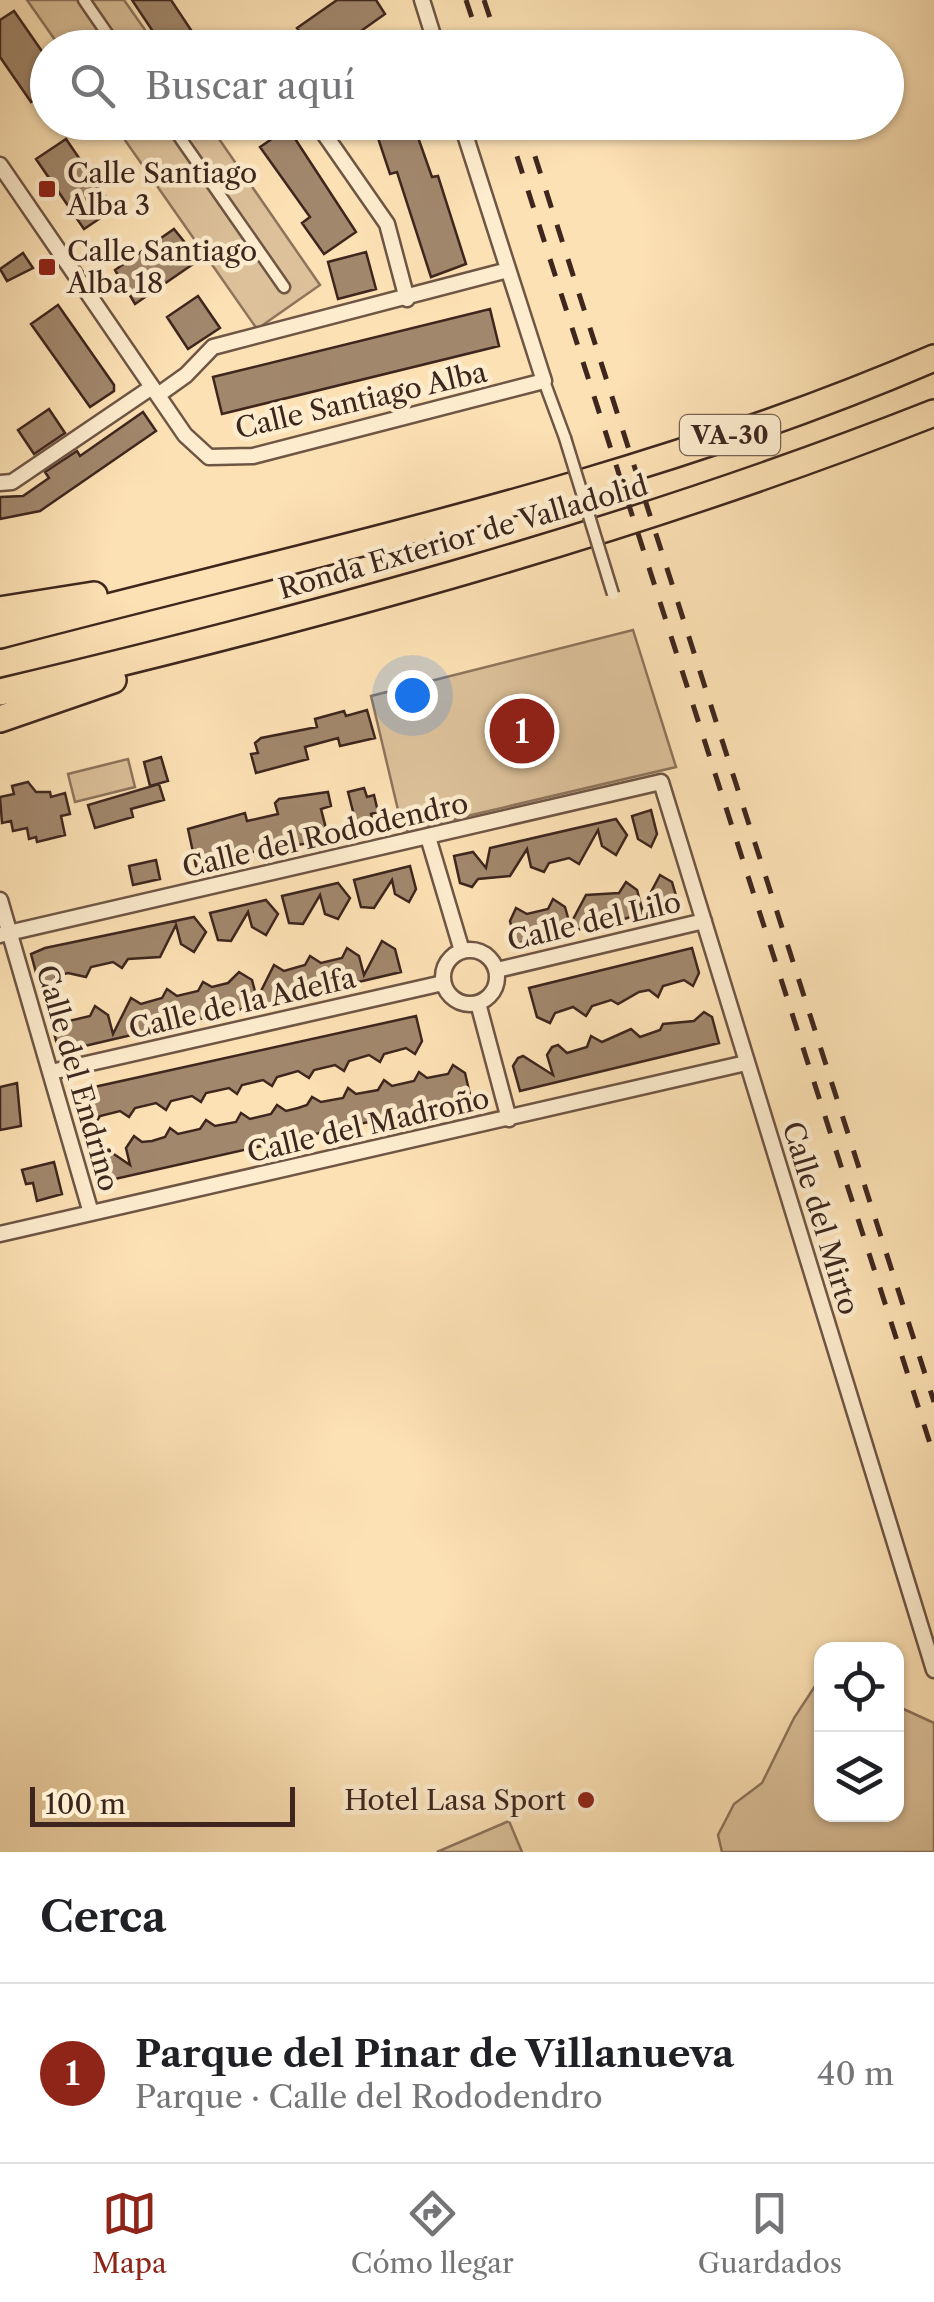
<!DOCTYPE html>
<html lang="es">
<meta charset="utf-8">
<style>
:root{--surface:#fff;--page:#f2f2f2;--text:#202124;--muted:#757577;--line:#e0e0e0;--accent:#8f2418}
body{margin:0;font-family:"Libre Caslon Text",serif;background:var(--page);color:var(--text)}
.controls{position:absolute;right:30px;bottom:30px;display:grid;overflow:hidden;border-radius:20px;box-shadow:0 2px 8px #0004}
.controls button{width:90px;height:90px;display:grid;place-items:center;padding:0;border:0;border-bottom:2px solid var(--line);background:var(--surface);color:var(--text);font:50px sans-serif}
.scale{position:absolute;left:30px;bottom:25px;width:265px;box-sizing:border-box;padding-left:10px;border:5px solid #3e261e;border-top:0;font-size:28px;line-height:35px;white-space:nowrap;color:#3e261e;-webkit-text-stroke:8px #fdecce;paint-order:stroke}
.you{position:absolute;left:412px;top:695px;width:35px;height:35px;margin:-25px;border:8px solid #fff;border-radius:50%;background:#1a73e8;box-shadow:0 0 0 15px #1a73e833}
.badge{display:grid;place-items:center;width:65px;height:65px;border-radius:50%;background:var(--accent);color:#fff;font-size:32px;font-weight:700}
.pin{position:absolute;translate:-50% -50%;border:5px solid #fff;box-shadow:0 2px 10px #0006}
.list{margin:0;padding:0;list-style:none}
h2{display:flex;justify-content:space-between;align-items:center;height:130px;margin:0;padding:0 40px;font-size:42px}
h2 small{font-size:32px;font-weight:400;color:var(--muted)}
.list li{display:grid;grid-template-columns:65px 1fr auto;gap:30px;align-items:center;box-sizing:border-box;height:180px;padding:0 40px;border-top:2px solid var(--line)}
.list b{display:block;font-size:38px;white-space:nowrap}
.list p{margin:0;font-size:32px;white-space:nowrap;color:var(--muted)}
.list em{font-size:32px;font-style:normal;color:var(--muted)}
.icon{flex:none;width:55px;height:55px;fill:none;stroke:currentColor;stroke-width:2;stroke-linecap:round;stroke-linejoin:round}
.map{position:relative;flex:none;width:934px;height:1852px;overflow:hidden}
.search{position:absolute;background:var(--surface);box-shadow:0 2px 8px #0004;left:30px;right:30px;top:30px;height:110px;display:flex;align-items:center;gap:25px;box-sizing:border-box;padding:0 35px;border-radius:55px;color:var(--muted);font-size:38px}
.sheet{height:310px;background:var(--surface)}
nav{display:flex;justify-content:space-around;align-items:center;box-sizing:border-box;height:140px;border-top:2px solid var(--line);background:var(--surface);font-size:28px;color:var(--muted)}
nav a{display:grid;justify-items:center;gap:5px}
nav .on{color:var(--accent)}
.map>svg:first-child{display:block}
.green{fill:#dcc19a;stroke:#8d745c;stroke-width:2.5}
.building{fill:#a1876c;stroke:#3e261e;stroke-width:2.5}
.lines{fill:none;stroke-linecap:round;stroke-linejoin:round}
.pedestrian-casing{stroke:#6e5544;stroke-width:15}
.minor-casing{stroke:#6e5544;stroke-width:19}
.motorway-casing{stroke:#3e261e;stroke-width:30}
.pedestrian{stroke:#fdecce;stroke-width:10}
.minor{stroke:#fdecce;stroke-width:14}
.motorway{stroke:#fce1b4;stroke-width:25}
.rail{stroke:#3e261e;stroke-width:5;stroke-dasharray:18 18;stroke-linecap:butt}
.pedestrian-bridge-casing{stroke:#6e5544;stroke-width:15;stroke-linecap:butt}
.pedestrian-bridge{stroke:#fdecce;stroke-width:10}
.poi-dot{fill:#8f2418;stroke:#fdecce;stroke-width:4}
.labels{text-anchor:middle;stroke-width:9;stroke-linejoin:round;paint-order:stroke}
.shield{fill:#fdecce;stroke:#776153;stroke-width:2.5}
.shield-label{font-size:25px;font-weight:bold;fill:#3e261e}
.poi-label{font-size:28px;fill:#3e261e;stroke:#fdecce;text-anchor:start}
.street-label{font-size:28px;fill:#3e261e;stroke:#fdecce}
</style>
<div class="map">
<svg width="934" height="1852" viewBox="0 0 934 1852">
<rect width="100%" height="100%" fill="#fce1b4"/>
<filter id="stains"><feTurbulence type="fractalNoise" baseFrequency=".002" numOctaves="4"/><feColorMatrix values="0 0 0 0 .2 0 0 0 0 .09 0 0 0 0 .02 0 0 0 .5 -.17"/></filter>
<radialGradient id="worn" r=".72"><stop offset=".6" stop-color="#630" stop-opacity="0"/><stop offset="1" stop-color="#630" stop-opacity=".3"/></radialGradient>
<path class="green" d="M 27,0 L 124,0 L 157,47 L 60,47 Z
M 113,123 L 208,123 L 320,285 L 257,329 Z
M 633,630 L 676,767 L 403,831 L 371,696 Z
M 128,759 L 135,787 L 75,802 L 68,774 Z
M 821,1677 L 822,1814 L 896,1814 L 897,1706 L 934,1723 L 934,1852 L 722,1852 L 718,1835 L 734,1804 L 762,1783 L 794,1718 Z
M 509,1821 L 522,1852 L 437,1852 Z"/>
<path class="building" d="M 132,0 L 171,0 L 203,48 L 164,48 Z
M 337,0 L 376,0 L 385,14 L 337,48 L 286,48 L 303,36 L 297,28 Z
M 14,11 L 48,60 L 48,91 L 31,102 L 0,57 L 0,20 Z
M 414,126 L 432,177 L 438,176 L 466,264 L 431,277 L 397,172 L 390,174 L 378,138 Z
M 288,128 L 356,232 L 324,254 L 302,223 L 310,217 L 260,147 Z
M 66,139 L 114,209 L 84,229 L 36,159 Z
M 174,229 L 199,260 L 135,304 L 115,270 Z
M 366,252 L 376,289 L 338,299 L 328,262 Z
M 23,253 L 33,268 L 7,281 L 0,269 Z
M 198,296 L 220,328 L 188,349 L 167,317 Z
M 58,305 L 114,385 L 114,391 L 90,407 L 31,324 Z
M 490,309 L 499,346 L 222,414 L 213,377 Z
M 49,409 L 65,433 L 34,454 L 18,430 Z
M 143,412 L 156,431 L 40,511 L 0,519 L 0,497 L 23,496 L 49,478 L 45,472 L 77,451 L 80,456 Z
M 367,710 L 375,738 L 340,746 L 338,738 L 305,747 L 308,759 L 256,773 L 251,754 L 258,753 L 255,743 L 261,738 L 317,727 L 315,719 L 344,711 L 346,716 Z
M 161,757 L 168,781 L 150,786 L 144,762 Z
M 28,782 L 36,792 L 50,792 L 51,797 L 65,793 L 70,814 L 61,816 L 65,835 L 37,842 L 36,837 L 29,839 L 27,828 L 13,831 L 11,821 L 2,823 L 0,797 L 14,794 L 12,786 Z
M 159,784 L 164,800 L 131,809 L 133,817 L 95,828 L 88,805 Z
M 364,788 L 367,797 L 374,795 L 378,812 L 371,814 L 373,823 L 357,827 L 348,792 Z
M 328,792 L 331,806 L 321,809 L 329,840 L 240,854 L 239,848 L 208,856 L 210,863 L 196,866 L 188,829 L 245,813 L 247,821 L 278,814 L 275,803 L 279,799 Z
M 651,810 L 657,834 L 651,847 L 638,839 L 632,816 Z
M 616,819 L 627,835 L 616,855 L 602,846 L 598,830 L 579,864 L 569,858 L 549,863 L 544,872 L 531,867 L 527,849 L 510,876 L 478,879 L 472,887 L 460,883 L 454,856 L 473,852 L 486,868 L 490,848 Z
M 156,860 L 160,879 L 133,885 L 129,866 Z
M 410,866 L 416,889 L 409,902 L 395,894 L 392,880 L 374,908 L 361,907 L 354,880 Z
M 660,875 L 672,882 L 679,906 L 516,944 L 510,921 L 516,908 L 527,914 L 548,909 L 553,899 L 565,907 L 570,925 L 586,895 L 619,893 L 626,882 L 637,890 L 642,909 Z
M 338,883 L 350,898 L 338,919 L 325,914 L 320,895 L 303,924 L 289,923 L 282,896 Z
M 266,900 L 278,914 L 266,935 L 252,927 L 248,912 L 231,941 L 218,940 L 210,913 Z
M 194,917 L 206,932 L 194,952 L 181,944 L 176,925 L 160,957 L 128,959 L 122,968 L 113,962 L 91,967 L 86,977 L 68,973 L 56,976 L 51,985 L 38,980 L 31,954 L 45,948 Z
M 382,941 L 395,949 L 401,972 L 59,1052 L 53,1029 L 60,1015 L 69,1021 L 90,1016 L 95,1006 L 108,1015 L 113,1034 L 131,998 L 141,1004 L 162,998 L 167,989 L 177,996 L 198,991 L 203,982 L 212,987 L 228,983 L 239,972 L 252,980 L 257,999 L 274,965 L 284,971 L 305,965 L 310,956 L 321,963 L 342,958 L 347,948 L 359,956 L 364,975 Z
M 692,948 L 699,973 L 693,986 L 684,980 L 663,986 L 658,997 L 649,990 L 639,992 L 618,1004 L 611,1000 L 592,1006 L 586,1016 L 573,1007 L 555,1013 L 550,1023 L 537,1017 L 529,988 Z
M 704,1012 L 712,1017 L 719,1043 L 520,1091 L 513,1066 L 518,1058 L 523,1056 L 553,1075 L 547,1055 L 552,1047 L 558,1045 L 567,1053 L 587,1047 L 591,1036 L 602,1042 L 631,1029 L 640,1037 L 660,1030 L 663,1024 L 694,1021 Z
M 416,1016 L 422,1041 L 415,1054 L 406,1048 L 384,1054 L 380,1062 L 369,1055 L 349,1061 L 344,1071 L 335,1065 L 314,1070 L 309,1078 L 298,1071 L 277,1077 L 272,1086 L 263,1080 L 242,1085 L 237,1094 L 229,1088 L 206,1093 L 201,1102 L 192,1096 L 171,1101 L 166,1110 L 156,1103 L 135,1108 L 129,1117 L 120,1111 L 100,1116 L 94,1125 L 82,1116 L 76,1091 Z
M 453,1065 L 465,1073 L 471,1099 L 97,1183 L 92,1157 L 99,1144 L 130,1165 L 126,1148 L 134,1136 L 142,1142 L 152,1141 L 165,1137 L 170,1128 L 178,1134 L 200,1129 L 206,1120 L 215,1126 L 236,1122 L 241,1113 L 250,1119 L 271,1114 L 277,1105 L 286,1111 L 298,1108 L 307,1105 L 312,1097 L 321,1102 L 343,1098 L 348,1088 L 356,1094 L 378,1090 L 384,1080 L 392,1086 L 414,1081 L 419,1072 L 427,1078 L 448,1074 Z
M 17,1083 L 21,1126 L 0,1130 L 0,1087 Z
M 54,1162 L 62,1194 L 37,1201 L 33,1183 L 26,1184 L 22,1170 Z"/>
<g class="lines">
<g class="pedestrian-casing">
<path id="pedestrian" d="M 84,0 L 117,48
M 169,122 L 284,287
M 544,381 L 565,438"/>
</g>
<g class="minor-casing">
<path id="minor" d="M 422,0 L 437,48
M 316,122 L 387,224 L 407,299
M 0,165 L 185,435 L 209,457 L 253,456 L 544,381 L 461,122
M 158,395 L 186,375 L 213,347 L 508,270
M 0,483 L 12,482 L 152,387
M 428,837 L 462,951
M 0,900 L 91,1213
M 0,935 L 661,782 L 934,1670
M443 977a27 27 0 1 1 54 0a27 27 0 1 1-54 0Z
M 497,970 L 704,921
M 478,1003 L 509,1119
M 51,1072 L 443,983
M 0,1234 L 746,1063"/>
</g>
<g class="motorway-casing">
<path id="motorway" d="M 0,610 L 94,595
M 0,635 C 313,552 636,487 934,358
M 0,692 C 316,617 632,532 934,413
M 0,719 L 113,680"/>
</g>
<use href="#pedestrian" class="pedestrian"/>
<use href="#minor" class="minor"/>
<use href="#motorway" class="motorway"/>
<path class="rail" d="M 466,0 L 482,48
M 484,0 L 500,48
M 506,122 L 934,1456
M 524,122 L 934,1402"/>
<g class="pedestrian-bridge-casing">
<path id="pedestrian-bridge" d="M 565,438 L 613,594"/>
</g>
<use href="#pedestrian-bridge" class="pedestrian-bridge"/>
</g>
<g class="poi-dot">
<rect x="37" y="179" width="20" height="20" rx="5"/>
<rect x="37" y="257" width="20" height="20" rx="5"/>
<circle cx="586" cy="1800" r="10"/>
</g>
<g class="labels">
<rect class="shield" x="680" y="415" width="100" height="40" rx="8"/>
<g class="shield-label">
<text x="730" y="444">VA-30</text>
</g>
<g class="poi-label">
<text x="67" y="183">Calle Santiago<tspan x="67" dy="32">Alba 3</tspan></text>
<text x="67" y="261">Calle Santiago<tspan x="67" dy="32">Alba 18</tspan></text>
<text x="566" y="1810" text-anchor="end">Hotel Lasa Sport</text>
</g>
<g class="street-label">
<text transform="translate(361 400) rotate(-13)" y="10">Calle Santiago Alba</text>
<text transform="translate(463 537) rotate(-16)" y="10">Ronda Exterior de Valladolid</text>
<text transform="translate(325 835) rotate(-13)" y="10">Calle del Rododendro</text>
<text transform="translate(594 921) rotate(-13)" y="10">Calle del Lilo</text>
<text transform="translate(242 1003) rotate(-13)" y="10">Calle de la Adelfa</text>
<text transform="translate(78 1078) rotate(74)" y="10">Calle del Endrino</text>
<text transform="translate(368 1125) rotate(-13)" y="10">Calle del Madroño</text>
<text transform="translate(821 1218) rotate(73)" y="10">Calle del Mirto</text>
</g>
</g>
<rect width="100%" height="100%" filter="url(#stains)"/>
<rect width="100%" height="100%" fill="url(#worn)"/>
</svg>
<div class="controls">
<button><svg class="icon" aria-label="locate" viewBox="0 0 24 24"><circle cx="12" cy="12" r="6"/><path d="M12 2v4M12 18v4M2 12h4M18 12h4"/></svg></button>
<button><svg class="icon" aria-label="layers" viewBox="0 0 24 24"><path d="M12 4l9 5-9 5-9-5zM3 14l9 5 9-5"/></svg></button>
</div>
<div class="scale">100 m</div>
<div class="you"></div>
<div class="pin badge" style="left:522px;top:731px">1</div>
<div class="search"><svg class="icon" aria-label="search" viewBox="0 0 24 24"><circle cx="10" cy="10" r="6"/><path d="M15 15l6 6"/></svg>Buscar aquí</div>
</div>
<section class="sheet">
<h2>Cerca<small></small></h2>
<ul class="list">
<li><span class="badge">1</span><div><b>Parque del Pinar de Villanueva</b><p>Parque · Calle del Rododendro</p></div><em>40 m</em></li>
</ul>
</section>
<nav>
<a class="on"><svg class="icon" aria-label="map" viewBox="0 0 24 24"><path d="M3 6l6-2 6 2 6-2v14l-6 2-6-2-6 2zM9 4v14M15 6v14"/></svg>Mapa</a>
<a><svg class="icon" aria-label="directions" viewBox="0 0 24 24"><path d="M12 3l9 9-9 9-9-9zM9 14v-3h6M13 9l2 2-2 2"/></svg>Cómo llegar</a>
<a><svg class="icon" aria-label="saved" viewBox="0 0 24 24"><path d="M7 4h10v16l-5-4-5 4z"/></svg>Guardados</a>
</nav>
